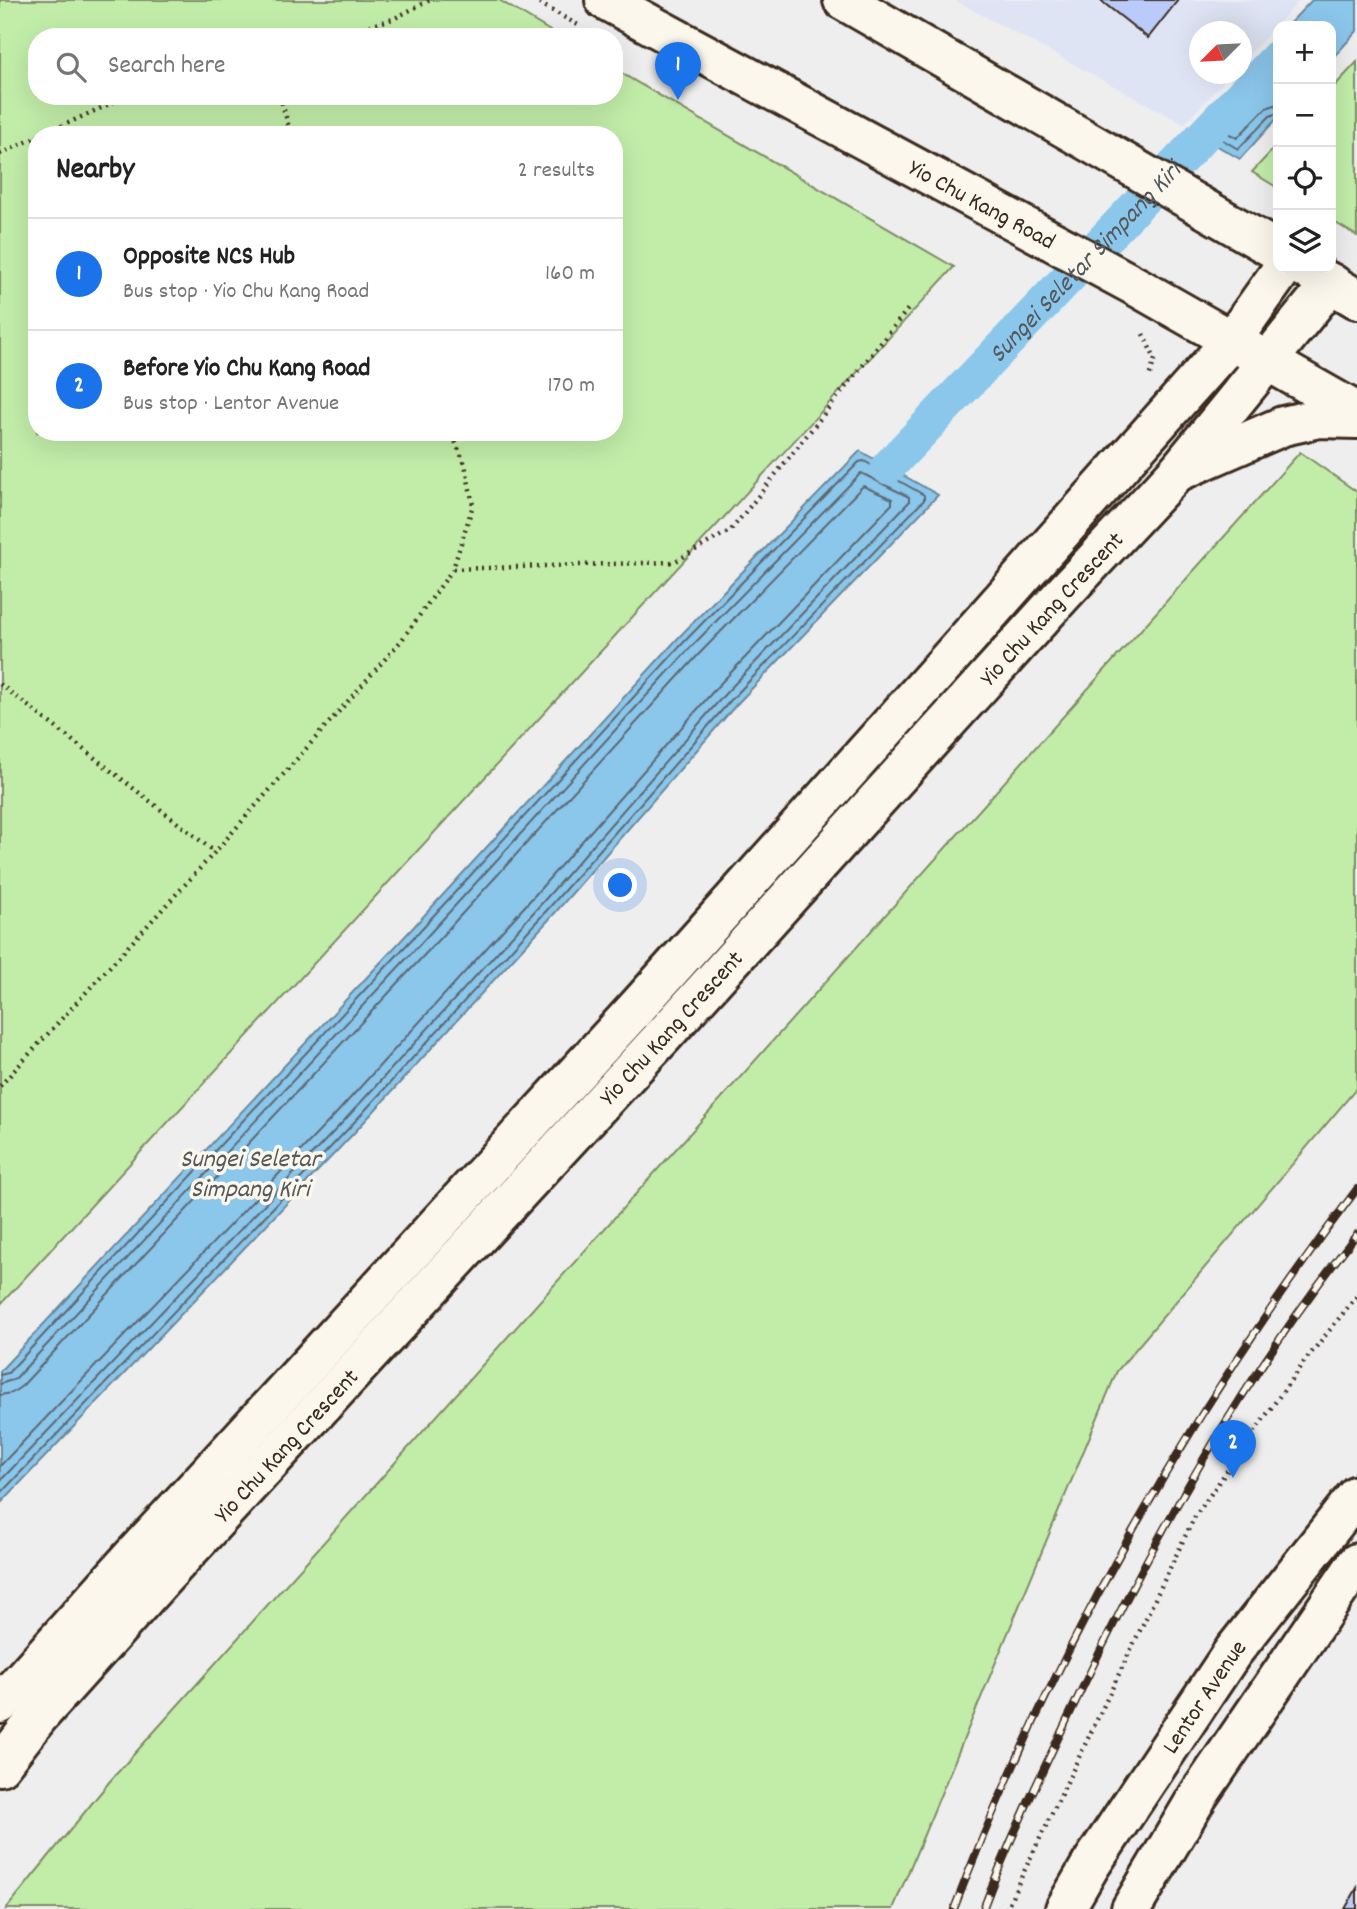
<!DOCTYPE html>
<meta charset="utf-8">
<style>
:root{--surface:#fff;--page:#f2f2f2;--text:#222;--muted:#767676;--line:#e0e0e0;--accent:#1a73e8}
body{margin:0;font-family:Dekko,sans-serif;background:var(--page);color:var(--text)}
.controls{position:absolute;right:21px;top:21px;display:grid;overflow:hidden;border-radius:14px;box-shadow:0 7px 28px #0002}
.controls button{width:63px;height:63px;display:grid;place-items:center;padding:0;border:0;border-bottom:2px solid var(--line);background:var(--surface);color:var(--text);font:35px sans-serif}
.compass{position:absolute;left:1189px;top:21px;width:63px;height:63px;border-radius:50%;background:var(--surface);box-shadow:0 7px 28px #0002;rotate:246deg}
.you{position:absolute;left:621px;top:886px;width:24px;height:24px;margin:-18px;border:5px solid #fff;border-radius:50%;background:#1a73e8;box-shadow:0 0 0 10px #1a73e833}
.badge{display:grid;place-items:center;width:46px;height:46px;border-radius:50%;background:var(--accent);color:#fff;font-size:23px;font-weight:700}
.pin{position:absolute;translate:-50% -58px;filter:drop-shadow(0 2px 4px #0008)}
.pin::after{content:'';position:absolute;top:37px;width:24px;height:21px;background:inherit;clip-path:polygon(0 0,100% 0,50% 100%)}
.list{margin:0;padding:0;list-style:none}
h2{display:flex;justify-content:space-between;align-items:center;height:91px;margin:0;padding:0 28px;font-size:30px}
h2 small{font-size:23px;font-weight:400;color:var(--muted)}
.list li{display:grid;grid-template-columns:46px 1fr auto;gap:21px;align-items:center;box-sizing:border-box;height:112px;padding:0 28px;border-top:2px solid var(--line)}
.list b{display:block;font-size:26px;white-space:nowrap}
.list p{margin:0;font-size:23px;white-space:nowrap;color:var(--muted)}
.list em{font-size:23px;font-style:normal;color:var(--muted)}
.icon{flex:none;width:38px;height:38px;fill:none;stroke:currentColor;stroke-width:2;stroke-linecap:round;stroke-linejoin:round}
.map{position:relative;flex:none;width:1357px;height:1909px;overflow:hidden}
.search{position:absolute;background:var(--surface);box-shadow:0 7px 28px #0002;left:28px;top:28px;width:595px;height:77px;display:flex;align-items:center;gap:18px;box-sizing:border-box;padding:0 24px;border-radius:28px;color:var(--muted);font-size:26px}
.panel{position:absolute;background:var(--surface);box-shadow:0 7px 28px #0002;left:28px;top:126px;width:595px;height:315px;border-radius:28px}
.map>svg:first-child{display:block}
.built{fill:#dee4f3}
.green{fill:#c2eda9;stroke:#7e8c64;stroke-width:2;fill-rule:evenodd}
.water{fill:#8bc6eb;stroke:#6b8899;stroke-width:2}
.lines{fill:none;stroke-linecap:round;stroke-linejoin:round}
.shore{stroke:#5b6870;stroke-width:2}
.canal{stroke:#8bc6eb;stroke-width:35}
.building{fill:#bacbfb;stroke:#3b2a1e;stroke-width:2}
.minor-casing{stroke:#3b2a1e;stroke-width:44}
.major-casing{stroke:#3b2a1e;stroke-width:44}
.path{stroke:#3b2a1e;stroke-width:4.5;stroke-dasharray:2 5;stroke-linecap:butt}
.minor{stroke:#fbf7ec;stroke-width:38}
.major{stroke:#fbf7ec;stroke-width:38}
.rail-casing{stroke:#3b2a1e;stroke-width:8}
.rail{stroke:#fbf7ec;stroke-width:5;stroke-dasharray:16;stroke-linecap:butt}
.labels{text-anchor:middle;stroke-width:7;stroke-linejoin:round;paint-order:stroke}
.street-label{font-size:24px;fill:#3b2a1e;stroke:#fbf7ec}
.water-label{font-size:26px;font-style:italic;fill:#53595c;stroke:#fbf7ec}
</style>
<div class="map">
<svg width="1357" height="1909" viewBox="0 0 1357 1909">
<rect width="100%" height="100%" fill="#eeeeef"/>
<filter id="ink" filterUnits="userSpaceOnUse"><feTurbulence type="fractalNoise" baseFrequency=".0143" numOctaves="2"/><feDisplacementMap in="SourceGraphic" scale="14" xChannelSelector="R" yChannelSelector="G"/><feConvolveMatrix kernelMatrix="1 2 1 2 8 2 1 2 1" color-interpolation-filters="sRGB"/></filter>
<g filter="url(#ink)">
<path class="built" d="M 954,0 L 1300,0 L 1242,62 L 1242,32 L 1200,32 L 1200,74 L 1231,74 L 1184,124 Z"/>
<path class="green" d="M 0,0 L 499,0 L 560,37 L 37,37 L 37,96 L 614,96 L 614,69 L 954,267 L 0,1305 ZM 37,135 L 614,135 L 614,432 L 37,432 Z
M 1357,62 L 1357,236 L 1331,220 L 1331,90 Z
M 1278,144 L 1278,188 L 1252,172 Z
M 1300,452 L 1357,492 L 1357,1088 L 1117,1371 L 893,1909 L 6,1909 L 110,1781 Z"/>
<path class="water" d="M 1312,0 L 1357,0 L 1357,31 L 1331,60 L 1331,26 L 1287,26 Z
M 1278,36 L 1278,117 L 1240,159 L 1190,130 Z
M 860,451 L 938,495 L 736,705 L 554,914 L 353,1134 L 0,1504 L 0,1371 L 409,932 L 680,636 Z"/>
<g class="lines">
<path class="shore" d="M 1278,46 L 1203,128 L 1238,149 L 1270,116 L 1278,113
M 1278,59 L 1217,127 L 1237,138 L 1266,108 L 1278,104
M 0,1375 L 8,1373 L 414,937 L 685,641 L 859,462 L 864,461 L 924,495 L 924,500 L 731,700 L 548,909 L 348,1129 L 0,1494
M 0,1384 L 15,1379 L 421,943 L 691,647 L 861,473 L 909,497 L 909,502 L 725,694 L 542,903 L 342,1123 L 0,1481
M 0,1395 L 12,1393 L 22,1386 L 429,950 L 699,654 L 863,486 L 892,499 L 892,504 L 717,687 L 534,896 L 334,1116 L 0,1466"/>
<path class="canal" id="s1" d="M 888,467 L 1278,57"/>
</g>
<path class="building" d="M 1100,0 L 1178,0 L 1148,38 Z
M 1357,1888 L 1357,1909 L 1345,1909 Z"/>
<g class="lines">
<g class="minor-casing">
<g id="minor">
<path d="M 0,1704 L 130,1559 L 639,1005 L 949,659 L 1232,340 L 1283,268"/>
<path id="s2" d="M 0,1766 L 38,1717 L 163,1578 L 665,1034 L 1062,595 L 1177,472 L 1331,283"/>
</g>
</g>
<g class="major-casing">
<g id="major">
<path id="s3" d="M 605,0 L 1139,288 L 1357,412"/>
<path d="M 843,0 L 1278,251"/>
<path d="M 1305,268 L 1357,299"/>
<path d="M 1177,472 L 1283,426 L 1319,418 L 1357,419"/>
<path id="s4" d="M 1065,1909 L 1090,1866 L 1232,1653 L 1357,1495"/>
<path d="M 1131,1909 L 1198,1796 L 1357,1563"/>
</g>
</g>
<path class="path" d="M 533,0 L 578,25
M 329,37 L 393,19 L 430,0
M 280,96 L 291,135
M 42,135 L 127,96
M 0,154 L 37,137
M 1143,334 L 1155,359 L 1149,377
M 453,569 L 674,562 L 731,530 L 908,309
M 0,684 L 215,852
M 0,1086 L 215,852 L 401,641 L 453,569 L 473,505 L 465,464 L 451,432
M 1006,1909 L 1194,1518 L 1300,1367 L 1357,1296"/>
<use href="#minor" class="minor"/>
<use href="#major" class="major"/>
<g class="rail-casing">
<path id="rail" d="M 954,1909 C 1052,1653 1192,1407 1357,1189
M 983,1909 C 1010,1838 1043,1770 1076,1701 C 1154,1537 1244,1376 1357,1234"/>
</g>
<use href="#rail" class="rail"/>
</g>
</g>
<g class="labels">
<g class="street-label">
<text dy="8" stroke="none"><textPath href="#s3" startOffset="429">Yio Chu Kang Road</textPath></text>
<text dy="8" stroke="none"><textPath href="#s2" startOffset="1564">Yio Chu Kang Crescent</textPath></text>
<text dy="8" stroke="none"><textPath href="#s2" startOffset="998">Yio Chu Kang Crescent</textPath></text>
<text dy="8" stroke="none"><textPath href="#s2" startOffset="430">Yio Chu Kang Crescent</textPath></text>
<text dy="8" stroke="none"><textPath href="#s4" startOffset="254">Lentor Avenue</textPath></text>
</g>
<g class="water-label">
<text dy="9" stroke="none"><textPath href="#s1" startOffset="284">Sungei Seletar Simpang Kiri</textPath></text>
<text x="250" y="1166">Sungei Seletar<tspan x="250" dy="30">Simpang Kiri</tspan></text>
</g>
</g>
</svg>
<div class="controls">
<button>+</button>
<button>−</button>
<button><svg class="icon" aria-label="locate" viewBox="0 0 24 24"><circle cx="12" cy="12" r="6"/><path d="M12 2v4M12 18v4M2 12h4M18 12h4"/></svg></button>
<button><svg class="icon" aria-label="layers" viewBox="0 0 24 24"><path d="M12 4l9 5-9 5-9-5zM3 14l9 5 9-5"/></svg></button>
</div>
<svg class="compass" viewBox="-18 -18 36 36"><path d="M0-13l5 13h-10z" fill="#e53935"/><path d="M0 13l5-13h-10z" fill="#767676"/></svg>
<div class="you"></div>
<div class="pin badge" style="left:678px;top:100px">1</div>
<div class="pin badge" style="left:1233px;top:1478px">2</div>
<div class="search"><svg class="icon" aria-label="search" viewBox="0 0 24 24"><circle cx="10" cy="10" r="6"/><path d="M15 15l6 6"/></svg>Search here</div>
<section class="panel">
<h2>Nearby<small>2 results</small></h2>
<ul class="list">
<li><span class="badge">1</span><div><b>Opposite NCS Hub</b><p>Bus stop · Yio Chu Kang Road</p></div><em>160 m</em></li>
<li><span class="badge">2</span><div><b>Before Yio Chu Kang Road</b><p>Bus stop · Lentor Avenue</p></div><em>170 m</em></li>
</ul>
</section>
</div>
